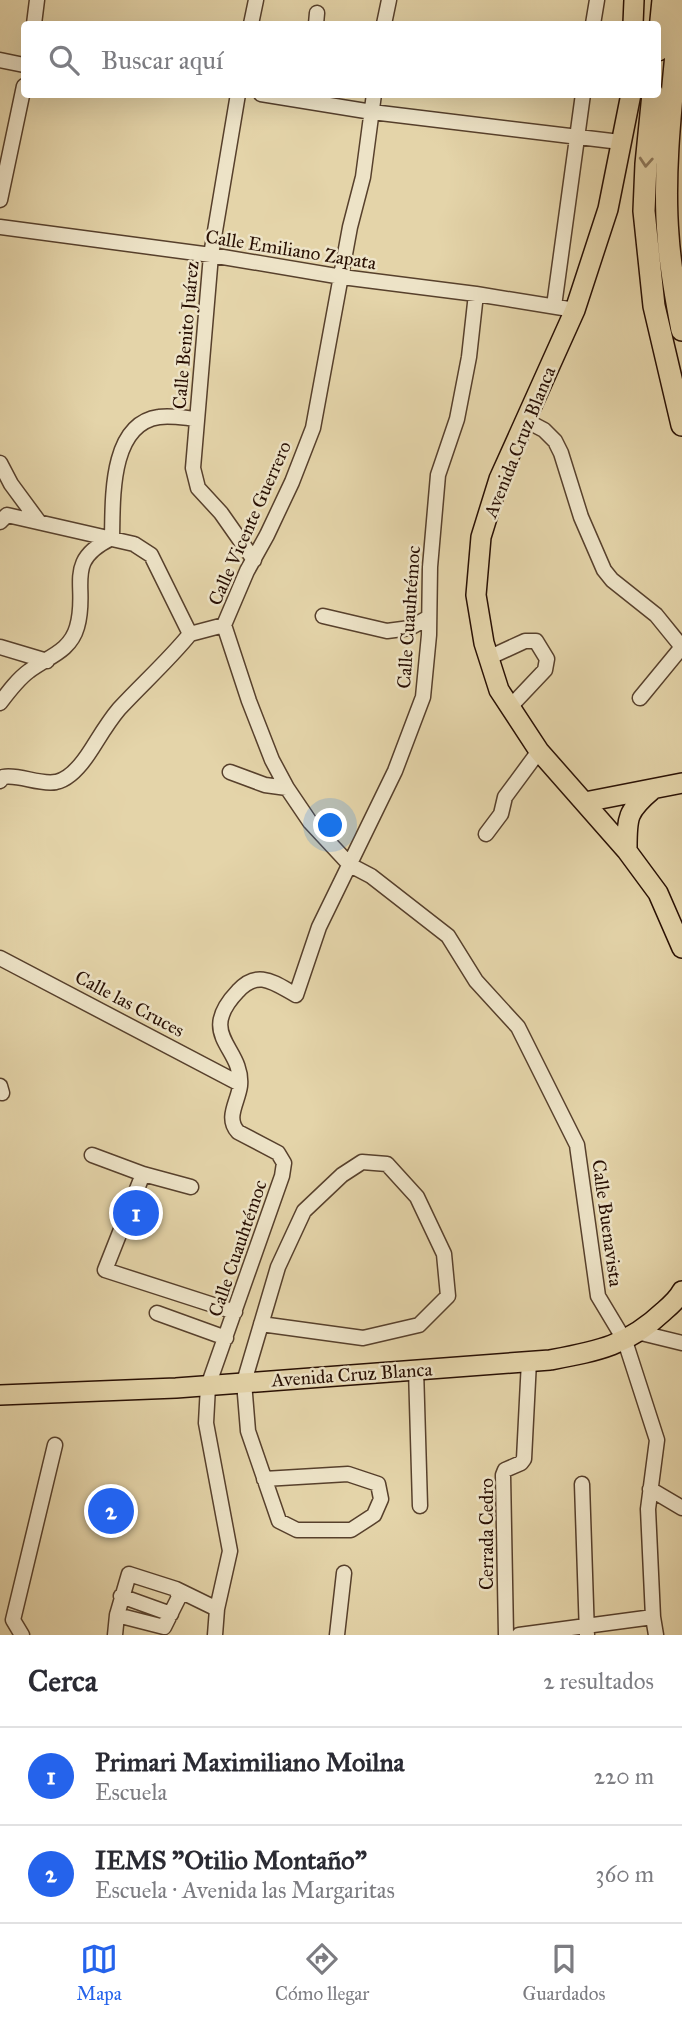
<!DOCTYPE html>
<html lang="es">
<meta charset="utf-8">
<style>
:root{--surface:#fff;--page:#f2f2f3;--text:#2b2b33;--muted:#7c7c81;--line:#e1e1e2;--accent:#2563eb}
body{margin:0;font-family:"IM FELL Great Primer",serif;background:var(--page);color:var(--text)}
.you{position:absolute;left:331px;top:826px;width:24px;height:24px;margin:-18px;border:5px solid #fff;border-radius:50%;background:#1a73e8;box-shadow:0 0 0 10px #1a73e833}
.badge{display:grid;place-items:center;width:46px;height:46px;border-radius:50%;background:var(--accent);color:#fff;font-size:23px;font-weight:700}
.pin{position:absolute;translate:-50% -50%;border:4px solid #fff;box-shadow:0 2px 7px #0006}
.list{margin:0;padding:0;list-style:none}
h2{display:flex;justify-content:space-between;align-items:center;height:91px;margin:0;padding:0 28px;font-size:30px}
h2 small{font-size:23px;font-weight:400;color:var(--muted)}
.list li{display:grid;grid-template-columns:46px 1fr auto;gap:21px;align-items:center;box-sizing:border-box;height:98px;padding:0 28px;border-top:2px solid var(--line)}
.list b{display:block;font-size:26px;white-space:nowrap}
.list p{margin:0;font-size:23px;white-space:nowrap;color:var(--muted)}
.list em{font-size:23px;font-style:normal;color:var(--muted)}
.icon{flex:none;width:38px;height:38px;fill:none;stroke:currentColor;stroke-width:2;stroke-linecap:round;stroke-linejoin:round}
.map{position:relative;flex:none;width:682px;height:1635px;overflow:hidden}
.search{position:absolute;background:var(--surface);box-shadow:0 7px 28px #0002;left:21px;right:21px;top:21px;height:77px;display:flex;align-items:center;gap:18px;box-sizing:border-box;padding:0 24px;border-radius:7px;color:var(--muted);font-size:26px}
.sheet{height:287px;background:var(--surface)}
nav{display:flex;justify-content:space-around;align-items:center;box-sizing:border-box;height:98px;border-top:2px solid var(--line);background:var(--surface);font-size:19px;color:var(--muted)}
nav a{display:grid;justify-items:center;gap:4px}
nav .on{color:var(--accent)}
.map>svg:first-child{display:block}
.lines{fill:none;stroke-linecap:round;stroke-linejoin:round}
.minor-casing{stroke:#57402c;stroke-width:17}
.major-casing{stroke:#280f03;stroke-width:22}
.highway-casing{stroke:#280f03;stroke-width:24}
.minor{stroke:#ede3c7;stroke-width:14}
.major{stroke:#e4d4a9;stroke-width:19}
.highway{stroke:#e4d4a9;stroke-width:21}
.oneway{stroke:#8f7b5e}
.labels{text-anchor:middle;stroke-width:5;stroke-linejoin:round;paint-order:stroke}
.street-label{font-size:19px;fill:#280f03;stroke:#ede3c7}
</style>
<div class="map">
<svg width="682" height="1635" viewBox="0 0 682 1635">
<rect width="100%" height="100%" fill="#e4d4a9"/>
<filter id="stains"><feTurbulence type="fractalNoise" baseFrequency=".00286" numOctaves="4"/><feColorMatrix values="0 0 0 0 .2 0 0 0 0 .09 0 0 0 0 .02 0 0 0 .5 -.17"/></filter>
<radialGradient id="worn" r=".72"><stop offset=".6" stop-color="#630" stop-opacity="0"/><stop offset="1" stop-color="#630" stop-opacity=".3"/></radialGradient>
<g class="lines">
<g class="minor-casing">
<path id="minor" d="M 34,24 L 37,0
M 251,24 L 256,0
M 316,24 L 317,13
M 384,24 L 389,0
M 593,24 L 597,0
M 0,60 L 24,65
M 238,94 L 211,255 L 193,468 L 198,488 L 221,513 L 254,560
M 261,94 L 372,112 L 620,142
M 374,94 L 363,177 L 350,227 L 313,428 L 292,482 L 267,535 L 247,571 L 224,625 L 249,701 L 272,760 L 287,788 L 310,822 L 350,865 L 371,876 L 448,936 L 476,981 L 518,1027 L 577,1145 L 598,1296 L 625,1341 L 657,1440 L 648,1509 L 653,1617 L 656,1635
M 0,200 L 24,86
M 0,227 L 211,255 L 342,277 L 476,294 L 575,310
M 554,306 L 583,94
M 525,420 L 544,430 L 555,441 L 561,453 L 581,517 L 604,570 L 612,580 L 656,615 L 682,647
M 0,463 L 11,484 L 39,522
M 0,522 L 7,515 L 134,544 L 151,555 L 190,634 L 224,625
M 112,538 C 113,501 109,424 159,417 C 171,415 185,418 197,419
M 323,616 L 387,631 L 410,628 L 429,617
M 0,647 L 47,661
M 488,658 L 525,641 L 536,641 L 547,659 L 545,670 L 510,707
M 640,698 L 682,647
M 0,703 C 9,691 18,679 29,671 C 47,657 70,652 77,627 C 89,587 62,562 112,538
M 230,772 L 265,785 L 287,788
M 0,781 L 3,777 C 20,774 38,785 56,782 C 71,779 84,761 91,750 C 100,736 108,722 119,709 C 142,684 168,661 190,634
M 486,834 L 501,814 L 505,797 L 539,751
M 0,958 L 240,1084
M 0,1086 L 2,1093
M 92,1155 L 143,1174 L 105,1270 L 235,1312
M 143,1174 L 191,1187
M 157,1313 L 226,1338
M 261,1324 L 363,1338 L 419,1325 L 448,1296 L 444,1254 L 417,1197 L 387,1164 L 362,1162 L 342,1175 L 304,1211 L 278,1267 L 244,1382 L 248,1431 L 279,1521 L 297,1530 L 351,1530 L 374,1515 L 381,1499 L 378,1484 L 348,1474 L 264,1479
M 637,1332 L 682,1343
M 416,1369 L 420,1506
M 582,1484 L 587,1635
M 650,1489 L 682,1508
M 129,1574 L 176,1589 L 179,1597 L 164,1627 L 117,1615 Z
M 176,1589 L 217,1609
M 121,1596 L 171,1614
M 22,1635 L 13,1620 L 55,1445
M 115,1635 L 117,1615
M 215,1635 L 217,1609 L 230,1551 L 206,1423 L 208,1386 L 282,1176 L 284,1163 L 278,1153 L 238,1132 C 225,1118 238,1102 240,1086 C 244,1047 195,1036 238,991 C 258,969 274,983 296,995 L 319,927 L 395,771 L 423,697 L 429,635 L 430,567 L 438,475 L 457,419 L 469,357 L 476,294
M 337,1635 L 344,1573
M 506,1635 L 503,1475 L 505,1470 L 521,1463 L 524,1459 L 529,1361
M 519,1635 L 653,1617"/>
</g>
<g class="major-casing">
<path id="major" d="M 633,24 L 634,0
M 631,94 L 608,209 L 575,310 L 499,479 L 481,537 L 476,595 L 484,643 L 499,690 L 539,751 L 627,851 L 658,893 L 682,948
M 585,802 L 682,783
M 627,851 C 627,818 626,812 652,790
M 0,1395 L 176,1388 L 550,1360 C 598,1351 627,1346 664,1311 C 671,1305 678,1299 682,1291"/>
</g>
<g class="highway-casing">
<path id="highway" d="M 681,0 C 675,77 662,159 668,235 C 670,267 676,299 682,330
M 658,50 L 663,0
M 653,94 L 646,164 L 644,211 L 654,306 L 682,425"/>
</g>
<use href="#minor" class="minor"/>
<use href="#major" class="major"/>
<use href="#highway" class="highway"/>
</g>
<defs><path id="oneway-chevron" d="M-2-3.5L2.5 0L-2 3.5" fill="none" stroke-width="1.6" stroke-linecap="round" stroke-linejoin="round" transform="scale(1.75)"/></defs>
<use class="oneway" href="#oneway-chevron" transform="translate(646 162) rotate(94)"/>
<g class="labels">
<g class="street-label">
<text transform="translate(291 249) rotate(9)" y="7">Calle Emiliano Zapata</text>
<text transform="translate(185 335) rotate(-85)" y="7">Calle Benito Juárez</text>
<text transform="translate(519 442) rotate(-68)" y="7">Avenida Cruz Blanca</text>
<text transform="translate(249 523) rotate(-66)" y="7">Calle Vicente Guerrero</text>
<text transform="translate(408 617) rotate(-86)" y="7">Calle Cuauhtémoc</text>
<text transform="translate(130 1003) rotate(28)" y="7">Calle las Cruces</text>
<text transform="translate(608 1223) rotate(82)" y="7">Calle Buenavista</text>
<text transform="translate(237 1248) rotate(-71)" y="7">Calle Cuauhtémoc</text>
<text transform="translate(352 1374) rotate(-4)" y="7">Avenida Cruz Blanca</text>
<text transform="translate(486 1534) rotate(-90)" y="7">Cerrada Cedro</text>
</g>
</g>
<rect width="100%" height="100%" filter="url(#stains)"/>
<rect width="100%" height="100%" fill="url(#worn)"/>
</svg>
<div class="you"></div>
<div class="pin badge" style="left:136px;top:1213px">1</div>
<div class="pin badge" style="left:111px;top:1511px">2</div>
<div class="search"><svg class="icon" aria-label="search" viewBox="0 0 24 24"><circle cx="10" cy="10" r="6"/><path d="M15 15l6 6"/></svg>Buscar aquí</div>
</div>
<section class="sheet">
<h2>Cerca<small>2 resultados</small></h2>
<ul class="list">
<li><span class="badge">1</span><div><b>Primari Maximiliano Moilna</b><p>Escuela</p></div><em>220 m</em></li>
<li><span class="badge">2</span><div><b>IEMS &quot;Otilio Montaño&quot;</b><p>Escuela · Avenida las Margaritas</p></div><em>360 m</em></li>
</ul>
</section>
<nav>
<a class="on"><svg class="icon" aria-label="map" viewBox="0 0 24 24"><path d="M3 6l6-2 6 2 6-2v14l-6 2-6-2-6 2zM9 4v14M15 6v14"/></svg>Mapa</a>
<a><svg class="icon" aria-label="directions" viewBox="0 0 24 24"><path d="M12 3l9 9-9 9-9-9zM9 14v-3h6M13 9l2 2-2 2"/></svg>Cómo llegar</a>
<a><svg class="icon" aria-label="saved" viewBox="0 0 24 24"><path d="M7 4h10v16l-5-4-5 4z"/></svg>Guardados</a>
</nav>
